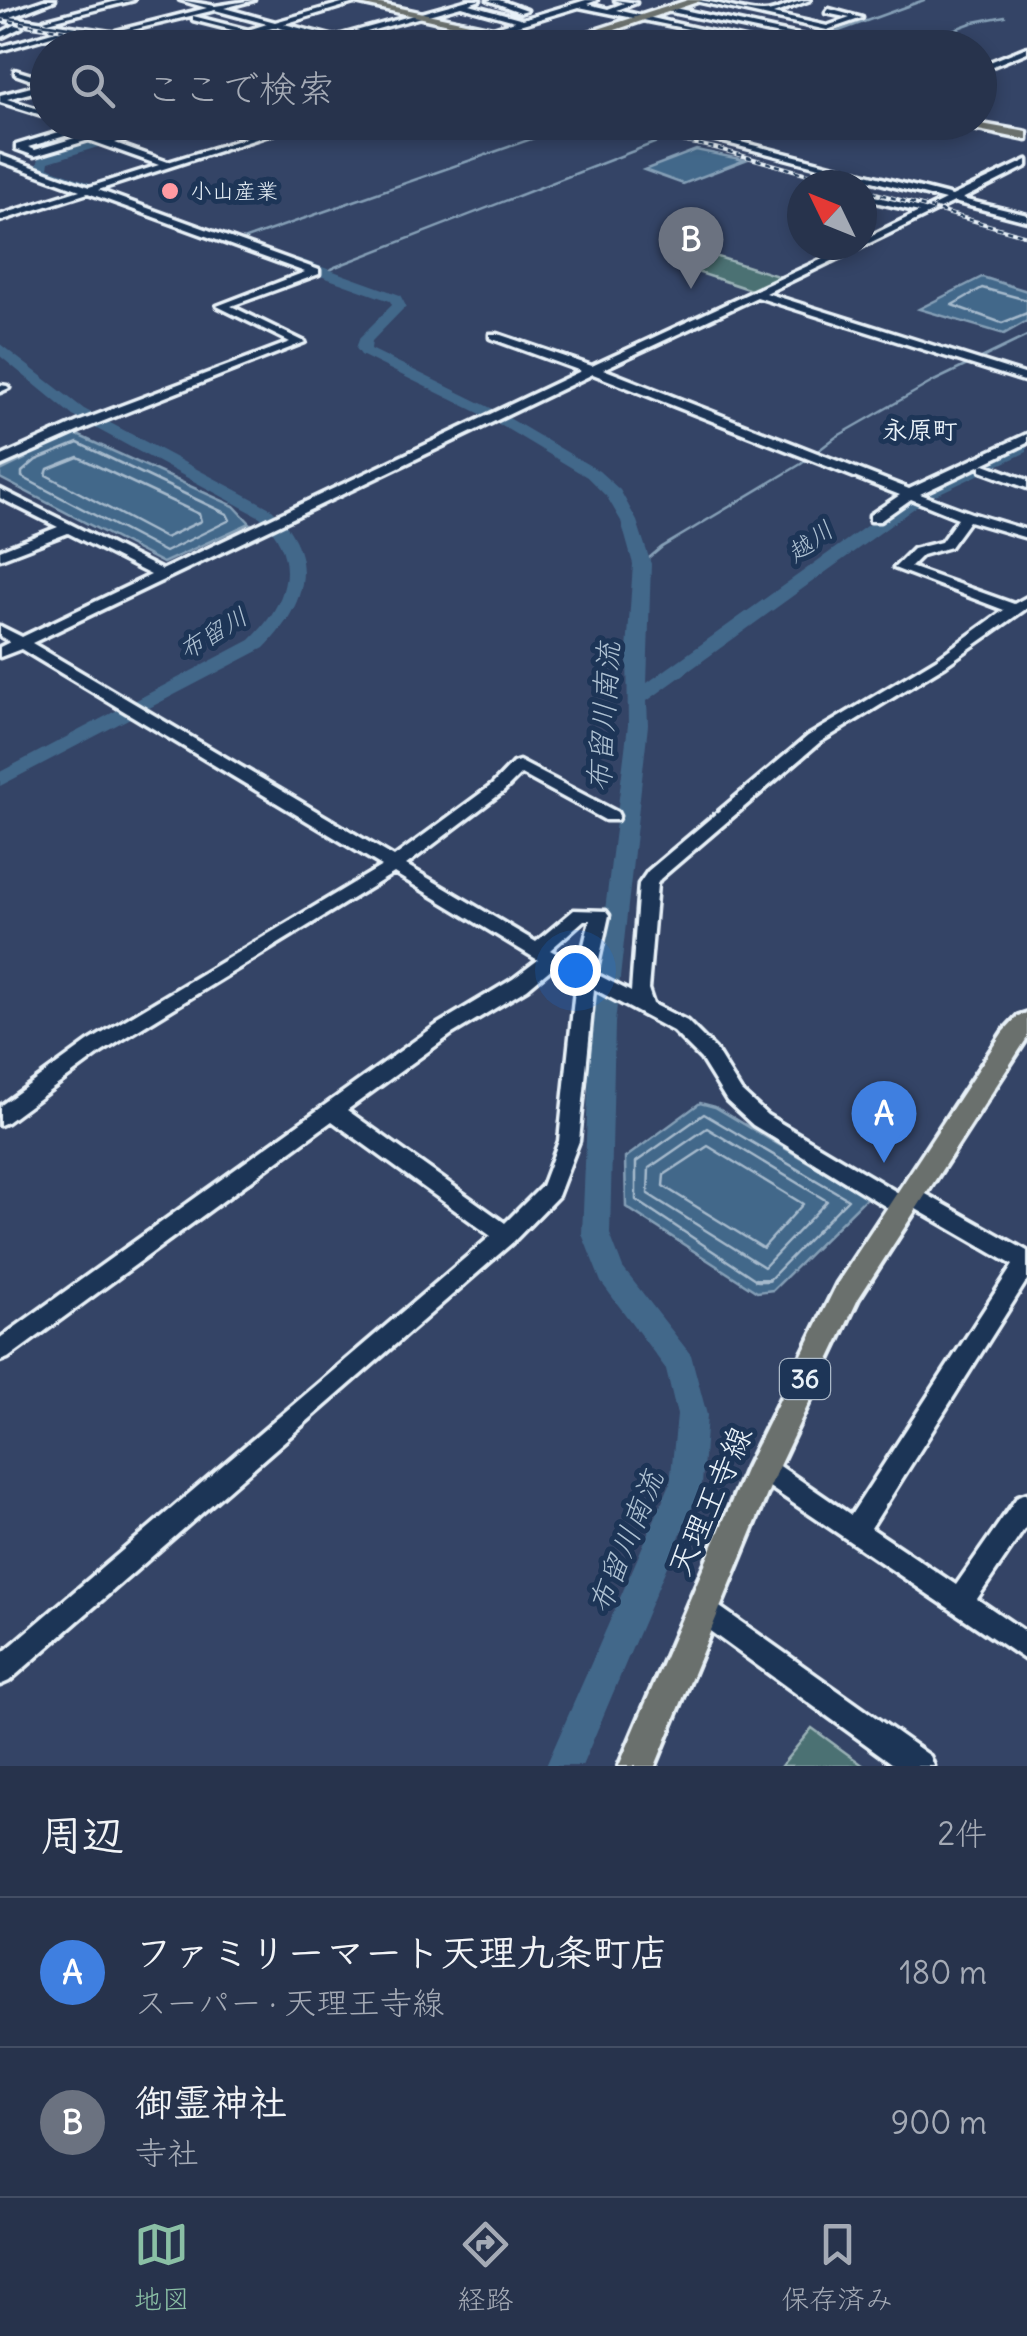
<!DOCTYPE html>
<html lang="ja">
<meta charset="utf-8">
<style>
:root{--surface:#27334c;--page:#333f56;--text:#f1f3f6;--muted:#a4aab5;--line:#434e64;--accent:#8abfa5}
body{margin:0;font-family:Delius,"Klee One",sans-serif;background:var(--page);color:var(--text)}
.compass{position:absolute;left:787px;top:170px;width:90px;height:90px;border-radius:50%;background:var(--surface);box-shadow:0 5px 15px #0003;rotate:313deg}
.you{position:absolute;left:575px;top:970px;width:35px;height:35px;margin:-25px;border:8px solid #fff;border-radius:50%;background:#1a73e8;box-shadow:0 0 0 15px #1a73e833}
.badge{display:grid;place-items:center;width:65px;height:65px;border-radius:50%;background:var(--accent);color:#fff;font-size:32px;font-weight:700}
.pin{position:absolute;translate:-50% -82px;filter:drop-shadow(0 2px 5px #0008)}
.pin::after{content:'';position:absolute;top:52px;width:35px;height:30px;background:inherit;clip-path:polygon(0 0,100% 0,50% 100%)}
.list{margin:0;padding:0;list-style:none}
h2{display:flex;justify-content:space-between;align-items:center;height:130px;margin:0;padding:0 40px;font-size:42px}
h2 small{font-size:32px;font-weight:400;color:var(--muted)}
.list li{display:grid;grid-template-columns:65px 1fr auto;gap:30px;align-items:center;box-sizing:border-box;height:150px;padding:0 40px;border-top:2px solid var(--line)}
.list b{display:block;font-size:38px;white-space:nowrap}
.list p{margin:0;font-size:32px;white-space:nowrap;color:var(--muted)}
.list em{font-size:32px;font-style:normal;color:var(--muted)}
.icon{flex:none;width:55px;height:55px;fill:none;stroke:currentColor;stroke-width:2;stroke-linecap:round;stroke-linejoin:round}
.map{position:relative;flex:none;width:1027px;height:1766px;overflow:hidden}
.search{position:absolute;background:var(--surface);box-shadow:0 5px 15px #0003;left:30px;right:30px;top:30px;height:110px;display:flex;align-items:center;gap:25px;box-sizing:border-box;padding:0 35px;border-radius:55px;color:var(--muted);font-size:38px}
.sheet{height:430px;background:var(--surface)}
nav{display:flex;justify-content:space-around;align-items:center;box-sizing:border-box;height:140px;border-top:2px solid var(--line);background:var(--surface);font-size:28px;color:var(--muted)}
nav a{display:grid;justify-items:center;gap:5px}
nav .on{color:var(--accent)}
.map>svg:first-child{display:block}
.green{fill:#4c7173;stroke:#9ab1b6;stroke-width:2.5}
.water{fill:#43688a;stroke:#859fb6;stroke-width:2.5}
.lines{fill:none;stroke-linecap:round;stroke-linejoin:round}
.shore-far1{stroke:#a6bacc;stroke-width:2.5}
.shore{stroke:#a6bacc;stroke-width:4}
.stream{stroke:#859fb6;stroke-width:2.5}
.river{fill:#43688a;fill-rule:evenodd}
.minor-casing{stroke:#e8f1f8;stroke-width:7}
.major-casing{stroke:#e8f1f8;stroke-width:8}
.highway-casing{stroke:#e8f1f8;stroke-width:7}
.minor{fill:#1d3557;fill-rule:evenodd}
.major{fill:#6b706d;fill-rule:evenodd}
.highway{fill:#6b706d;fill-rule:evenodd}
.rail-casing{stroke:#e8f1f8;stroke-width:4}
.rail{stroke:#1d3557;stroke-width:2.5;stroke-dasharray:5;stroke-linecap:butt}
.poi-dot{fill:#ff9aa2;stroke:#1d3557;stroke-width:4}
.labels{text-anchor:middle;stroke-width:10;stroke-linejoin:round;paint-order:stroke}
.far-poi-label{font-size:22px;fill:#e8f1f8;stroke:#1d3557;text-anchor:start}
.far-neighbourhood-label{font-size:25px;font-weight:bold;fill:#e8f1f8;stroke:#1d3557}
.far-water-label{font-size:25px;font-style:italic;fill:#aec1d2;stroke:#1d3557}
.shield{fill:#1d3557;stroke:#abb9c8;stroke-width:2.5}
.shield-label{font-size:25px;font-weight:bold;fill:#e8f1f8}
.water-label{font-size:30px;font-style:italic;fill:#aec1d2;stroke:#1d3557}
.near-street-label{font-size:32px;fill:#e8f1f8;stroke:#1d3557}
</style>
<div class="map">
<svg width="1027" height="1766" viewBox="0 0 1027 1766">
<rect width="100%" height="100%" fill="#344466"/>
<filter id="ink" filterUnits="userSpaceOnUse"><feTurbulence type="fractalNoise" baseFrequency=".01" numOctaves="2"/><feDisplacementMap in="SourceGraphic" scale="20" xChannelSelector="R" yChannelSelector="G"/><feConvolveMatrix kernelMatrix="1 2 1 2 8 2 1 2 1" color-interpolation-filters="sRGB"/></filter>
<g filter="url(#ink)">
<path class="green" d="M 696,250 L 784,278 L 754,291 L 667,262 Z
M 812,1728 L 864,1766 L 781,1766 Z"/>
<path class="water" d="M 696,150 L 745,160 L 683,184 L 644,170 Z
M 982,277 L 1027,291 L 1027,321 L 1004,334 L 919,309 Z
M 73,433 L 234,506 L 250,523 L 163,563 L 0,478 L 0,471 L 25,459 L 23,455 Z
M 700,1103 L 715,1107 L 867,1197 L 773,1290 L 757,1292 L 626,1207 L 625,1158 Z"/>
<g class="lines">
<path class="shore-far1" d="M 1027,300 L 982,288 L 952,305 L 1002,323 L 1027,313
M 78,443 L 227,514 L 230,520 L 165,552 L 22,477 L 22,472 L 36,460 Z
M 78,457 L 199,514 L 201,521 L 165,538 L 46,475 L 48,469 Z
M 704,1114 L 848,1199 L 768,1281 L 758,1281 L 636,1200 L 636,1162 Z
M 707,1128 L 827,1201 L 764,1267 L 648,1194 L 649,1168 Z
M 708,1146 L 803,1204 L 763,1248 L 663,1186 L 664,1175 Z"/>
<path class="shore" d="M 756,1280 L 769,1280"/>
<path class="stream" d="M 792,48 L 924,0
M 904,48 L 974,22 L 1005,16
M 688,129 L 707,122
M 668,137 L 682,132
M 237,242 L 580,122
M 335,267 L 667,138
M 325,272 L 334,268
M 642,564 L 662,547 L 801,464 L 836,437 L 934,381 L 1027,336"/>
<path class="river" d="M 343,37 L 372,46 L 374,48 L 340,42 Z
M 123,133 L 127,138 L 49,162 L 48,167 L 111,191 L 111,197 L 103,197 L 36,169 L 39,158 Z
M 287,258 L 297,258 L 400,295 L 406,306 L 372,341 L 371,349 L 497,411 L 599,471 L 620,490 L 637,521 L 651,564 L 647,683 L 915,491 L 1027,441 L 1027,452 L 927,499 L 647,701 L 648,725 L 615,1023 L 610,1234 L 623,1268 L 691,1355 L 707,1415 L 702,1484 L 582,1766 L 546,1766 L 670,1484 L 677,1415 L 666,1369 L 601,1282 L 582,1234 L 591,1023 L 628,725 L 627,651 L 633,564 L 621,521 L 607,497 L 587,477 L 487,417 L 361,355 L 356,348 L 360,337 L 392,305 L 390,301 L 287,264 Z
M 0,344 L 84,409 L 272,509 C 320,557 308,603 264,648 L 0,786 L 0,772 L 250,640 C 289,602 302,558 260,517 L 73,416 L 0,356 Z"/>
<g class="minor-casing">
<path id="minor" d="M 44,0 L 55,0 L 11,17 L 196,45 L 240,32 L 193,20 L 193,16 L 248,30 L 267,24 L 215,10 L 120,33 L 116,31 L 207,8 L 180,0 L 215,6 L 254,0 L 224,8 L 275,22 L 352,0 L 364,0 L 284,24 L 334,37 L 468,0 L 480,0 L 469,4 L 523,19 L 586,0 L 597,0 L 587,4 L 608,9 L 624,3 L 615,0 L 636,3 L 617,10 L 783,48 C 760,48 729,33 710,35 C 693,37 680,48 663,48 L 703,32 L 579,7 L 443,48 L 430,48 L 515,21 L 461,6 L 341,39 L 368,48 L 354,48 L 276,27 L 203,48 L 183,48 L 72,30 L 0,51 L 0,47 L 63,29 L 0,20 L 0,15 Z
M 121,0 L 134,0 L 48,22 L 44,20 Z
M 488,0 L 499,0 L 527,10 L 520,12 Z
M 692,0 C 716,0 742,13 764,12 C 779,12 793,0 810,0 L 773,14 L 827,26 L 850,18 L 826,13 L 829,9 L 862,18 L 827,30 Z
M 670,7 L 803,36 L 807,38 L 803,40 L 667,11 Z
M 15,25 L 22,27 L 0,38 L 0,33 Z
M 476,46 L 480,46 L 480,48 L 473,48 Z
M 1027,47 L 1027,52 L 980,71 L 980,66 Z
M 15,70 L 48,80 L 48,88 L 7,99 L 48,112 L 48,117 L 0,102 L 0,95 L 43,84 L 15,74 Z
M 167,122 L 182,122 L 115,143 L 168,162 L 246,138 L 204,122 C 222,122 235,132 252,134 C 270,136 290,122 309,122 L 98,190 L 319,270 L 319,274 L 231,306 L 305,342 L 86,428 L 0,466 L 0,457 L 78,422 L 290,342 L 217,306 L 305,272 L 88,193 L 0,221 L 0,215 L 80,190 L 0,161 L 0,155 L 89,187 L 159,165 L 89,140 L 35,156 L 16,149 L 16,145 L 72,128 L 107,140 ZM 75,133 L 81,136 L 35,150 L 28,147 Z
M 384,122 L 400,125 L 396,128 Z
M 647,122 L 663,122 L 952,196 L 1027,160 L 1027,166 L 962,199 L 1027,215 L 1027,221 L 954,202 L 766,293 L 1027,375 L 1027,382 L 757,297 L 603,369 L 909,489 L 1027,434 L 1027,443 L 920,494 L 971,513 L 1027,530 L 1027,538 L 969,521 L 950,547 L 922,555 L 910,567 L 1014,604 L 1027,597 L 1027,608 L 946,665 L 820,742 L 660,879 L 657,884 L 648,989 L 653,1004 L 687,1021 L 715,1049 L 741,1091 L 767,1115 L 900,1194 L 903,1189 L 910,1187 L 917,1189 L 1027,1251 L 1027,1280 L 871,1528 L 956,1585 L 1018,1496 L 1027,1493 L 1027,1525 L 977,1599 L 1027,1633 L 1027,1661 L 753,1476 L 750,1468 L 753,1460 L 762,1457 L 771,1460 L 851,1515 L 1013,1265 L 911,1206 L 909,1211 L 901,1213 L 893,1211 L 753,1125 L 727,1101 L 701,1059 L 673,1031 L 594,989 L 579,1141 L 558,1196 L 514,1241 L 9,1681 L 0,1685 L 0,1655 L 491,1236 L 332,1121 L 8,1358 L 0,1361 L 0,1338 L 438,1024 L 513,979 L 538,960 L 394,873 L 102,1052 L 7,1122 L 0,1125 L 0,1106 L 88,1042 L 382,866 L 21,649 L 0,657 L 0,647 L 10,642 L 0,636 L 0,626 L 22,637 L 151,575 L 68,533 L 0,559 L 0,550 L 58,527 L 0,498 L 0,489 L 162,570 L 581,371 L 490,338 L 490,334 L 498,334 L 592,366 L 853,245 L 862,245 L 862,240 L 919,212 L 862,199 L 862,193 L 927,209 L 945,200 ZM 593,374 L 900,495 L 870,515 L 870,521 L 880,521 L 911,499 L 958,518 L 941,542 L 913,549 L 894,568 L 1004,610 L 936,659 L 808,736 L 648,871 L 639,884 L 631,992 L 596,974 L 609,915 L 606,911 L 574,910 L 536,942 L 406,865 L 504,791 L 521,774 L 605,820 L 617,820 L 619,816 L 617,812 L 519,761 L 513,763 L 492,785 L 394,857 L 32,643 ZM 584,920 L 590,920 L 579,966 L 550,950 ZM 552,968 L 576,980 L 559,1141 L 542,1186 L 505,1223 L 347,1110 L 452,1034 L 527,989 Z
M 0,385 L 7,386 L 9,388 L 0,392 Z
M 985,464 L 1027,480 L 1027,488 L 981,471 L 981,465 Z
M 701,1596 L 710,1600 L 930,1756 L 934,1766 L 896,1766 L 692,1618 L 688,1609 L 692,1600 Z"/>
</g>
<g class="major-casing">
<path id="major" d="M 1027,1013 L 1027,1038 L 858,1299 L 777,1470 L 655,1766 L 619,1766 L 746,1468 L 837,1284 L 1003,1032 L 1018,1016 Z"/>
</g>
<g class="highway-casing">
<path id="highway" d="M 343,0 L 362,0 L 558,42 L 688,0 L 703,0 L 571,45 L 575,48 L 553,48 Z
M 940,122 L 970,122 L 1027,132 L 1027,140 Z"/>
</g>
<use href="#minor" class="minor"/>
<use href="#major" class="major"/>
<use href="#highway" class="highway"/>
<g class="rail-casing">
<path id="rail" d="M 0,20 L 180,48
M 591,122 L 715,148 L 847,185
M 862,189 L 1027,236"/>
</g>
<use href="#rail" class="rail"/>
</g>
</g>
<circle class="poi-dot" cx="170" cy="191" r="10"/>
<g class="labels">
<g class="far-poi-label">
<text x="190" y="199">小山産業</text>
</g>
<g class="far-neighbourhood-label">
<text x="920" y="439">永原町</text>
</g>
<g class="far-water-label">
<text transform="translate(810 541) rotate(-36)" y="9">越川</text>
<text transform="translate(213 633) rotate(-31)" y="9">布留川</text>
</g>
<rect class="shield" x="780" y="1359" width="50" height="40" rx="8"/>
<g class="shield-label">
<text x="805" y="1388">36</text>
</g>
<g class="water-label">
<text transform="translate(604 717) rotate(-86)" y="10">布留川南流</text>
<text transform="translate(626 1542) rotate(-68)" y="10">布留川南流</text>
</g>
<g class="near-street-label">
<text transform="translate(710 1501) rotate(-66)" y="11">天理王寺線</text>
</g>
</g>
</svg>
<svg class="compass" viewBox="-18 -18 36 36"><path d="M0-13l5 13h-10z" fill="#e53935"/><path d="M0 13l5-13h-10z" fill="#a4aab5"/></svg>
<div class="you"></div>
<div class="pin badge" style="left:884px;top:1163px;background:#3f7fe0">A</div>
<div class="pin badge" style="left:691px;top:289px;background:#6b7280">B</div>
<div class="search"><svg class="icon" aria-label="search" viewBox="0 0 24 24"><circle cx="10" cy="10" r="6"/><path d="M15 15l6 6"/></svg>ここで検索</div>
</div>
<section class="sheet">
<h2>周辺<small>2件</small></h2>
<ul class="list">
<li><span class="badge" style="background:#3f7fe0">A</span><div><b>ファミリーマート天理九条町店</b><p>スーパー · 天理王寺線</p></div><em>180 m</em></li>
<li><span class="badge" style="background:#6b7280">B</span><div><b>御霊神社</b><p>寺社</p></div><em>900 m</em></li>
</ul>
</section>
<nav>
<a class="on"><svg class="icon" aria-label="map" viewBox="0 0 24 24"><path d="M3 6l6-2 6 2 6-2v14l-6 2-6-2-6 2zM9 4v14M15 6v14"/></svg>地図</a>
<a><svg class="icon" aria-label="directions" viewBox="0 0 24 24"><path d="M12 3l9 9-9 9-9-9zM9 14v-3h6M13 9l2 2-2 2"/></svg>経路</a>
<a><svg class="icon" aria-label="saved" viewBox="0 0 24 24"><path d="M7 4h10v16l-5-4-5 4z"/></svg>保存済み</a>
</nav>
